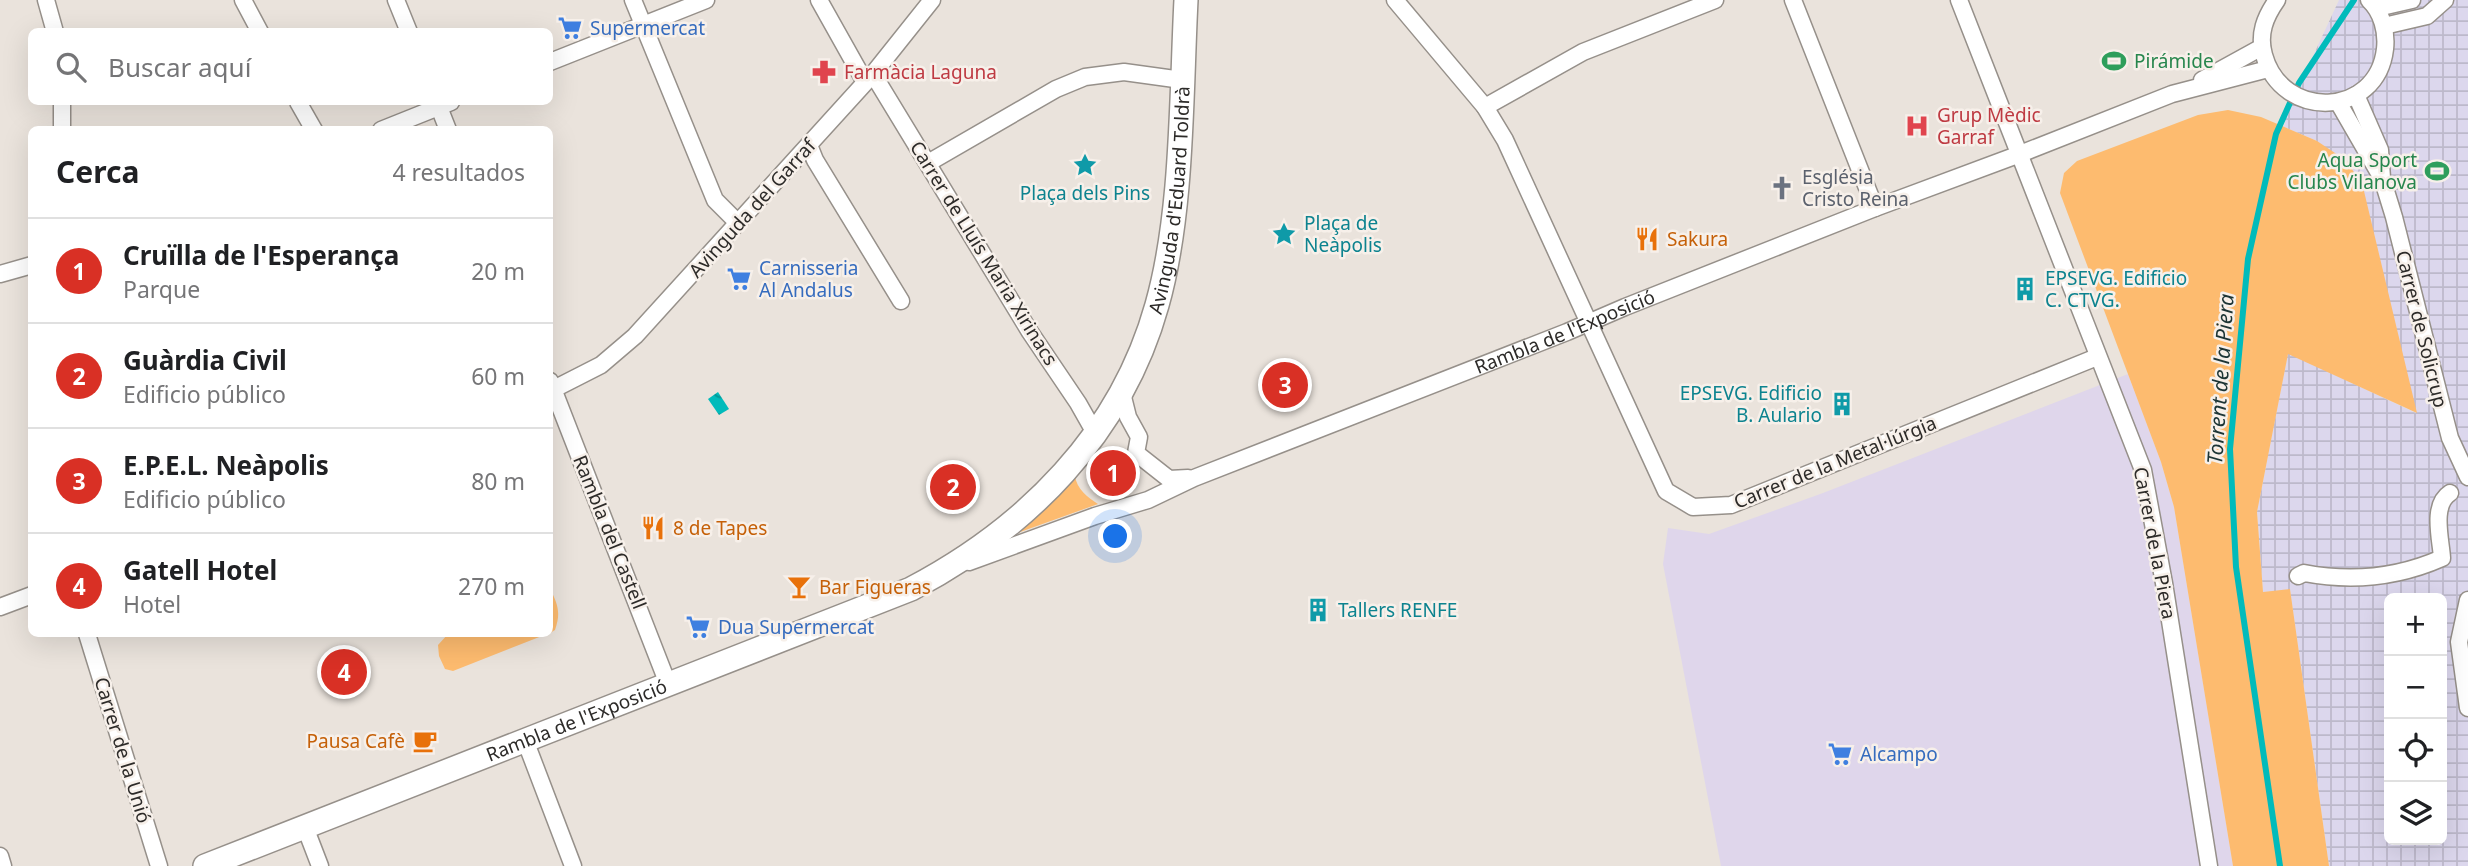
<!DOCTYPE html>
<html lang="es">
<meta charset="utf-8">
<style>
:root{--surface:#fff;--page:#f2f2f2;--text:#202124;--muted:#757577;--line:#e0e0e0;--accent:#d93025}
body{margin:0;font-family:"Noto Sans",sans-serif;background:var(--page);color:var(--text)}
.controls{position:absolute;right:21px;bottom:21px;display:grid;overflow:hidden;border-radius:10px;box-shadow:0 7px 28px #0002}
.controls button{width:63px;height:63px;display:grid;place-items:center;padding:0;border:0;border-bottom:2px solid var(--line);background:var(--surface);color:var(--text);font:35px sans-serif}
.you{position:absolute;left:1116px;top:537px;width:24px;height:24px;margin:-18px;border:5px solid #fff;border-radius:50%;background:#1a73e8;box-shadow:0 0 0 10px #1a73e833}
.badge{display:grid;place-items:center;width:46px;height:46px;border-radius:50%;background:var(--accent);color:#fff;font-size:23px;font-weight:700}
.pin{position:absolute;translate:-50% -50%;border:4px solid #fff;box-shadow:0 2px 7px #0006}
.list{margin:0;padding:0;list-style:none}
h2{display:flex;justify-content:space-between;align-items:center;height:91px;margin:0;padding:0 28px;font-size:30px}
h2 small{font-size:23px;font-weight:400;color:var(--muted)}
.list li{display:grid;grid-template-columns:46px 1fr auto;gap:21px;align-items:center;box-sizing:border-box;height:105px;padding:0 28px;border-top:2px solid var(--line)}
.list b{display:block;font-size:26px;white-space:nowrap}
.list p{margin:0;font-size:23px;white-space:nowrap;color:var(--muted)}
.list em{font-size:23px;font-style:normal;color:var(--muted)}
.icon{flex:none;width:38px;height:38px;fill:none;stroke:currentColor;stroke-width:2;stroke-linecap:round;stroke-linejoin:round}
.map{position:relative;flex:none;width:2468px;height:866px;overflow:hidden}
.search{position:absolute;background:var(--surface);box-shadow:0 7px 28px #0002;left:28px;top:28px;width:525px;height:77px;display:flex;align-items:center;gap:18px;box-sizing:border-box;padding:0 24px;border-radius:10px;color:var(--muted);font-size:26px}
.panel{position:absolute;background:var(--surface);box-shadow:0 7px 28px #0002;left:28px;top:126px;width:525px;height:511px;border-radius:10px}
.map>svg:first-child{display:block}
.commercial{fill:#dfd6eb}
.industrial{fill:url(#industrial-grid);fill-rule:evenodd}
.green{fill:#fdbb6f}
.water{fill:url(#water-waves)}
.lines{fill:none;stroke-linecap:round;stroke-linejoin:round}
.stream{stroke:#01bbbb;stroke-width:6}
.street-casing{stroke:#96908a;stroke-width:19}
.secondary-casing{stroke:#96908a;stroke-width:26}
.street{stroke:#fff;stroke-width:16}
.secondary{stroke:#fff;stroke-width:23}
.labels{text-anchor:middle;stroke-width:5;stroke-linejoin:round;paint-order:stroke}
.shop-label{font-size:19px;fill:#366cbe;stroke:#f7f0ea;text-anchor:start}
.leisure-label{font-size:19px;fill:#27864d;stroke:#f7f0ea;text-anchor:start}
.health-label{font-size:19px;fill:#be3a42;stroke:#f7f0ea;text-anchor:start}
.worship-label{font-size:19px;fill:#5b616d;stroke:#f7f0ea;text-anchor:start}
.culture-label{font-size:19px;fill:#0d838f;stroke:#f7f0ea;text-anchor:start}
.street-label{font-size:19px;fill:#2d2b29;stroke:#f7f0ea}
.food-label{font-size:19px;fill:#c56008;stroke:#f7f0ea;text-anchor:start}
.water-label{font-size:21px;font-style:italic;fill:#1d3535;stroke:#f7f0ea}
</style>
<div class="map">
<svg width="2468" height="866" viewBox="0 0 2468 866">
<defs>
<pattern id="industrial-grid" width="8" height="8" patternUnits="userSpaceOnUse" patternTransform="scale(1.75)"><rect width="8" height="8" fill="#dcd7ed"/><path d="M0 4h8M4 0v8" fill="none" stroke="#bdb9cb"/></pattern>
<pattern id="water-waves" width="16" height="10" patternUnits="userSpaceOnUse" patternTransform="scale(1.75)"><rect width="16" height="10" fill="#01bbbb"/><path d="M0 5q4-4 8 0t8 0" fill="none" stroke="#049898"/></pattern>
</defs>
<rect width="100%" height="100%" fill="#eae3dc"/>
<path class="commercial" d="M 2128,374 L 2161,462 L 2174,507 L 2233,866 L 1721,866 L 1663,564 L 1668,528 L 1709,534 L 1823,493 Z"/>
<path class="industrial" d="M 2339,0 L 2468,0 L 2468,866 L 2329,866 L 2290,590 L 2263,592 L 2257,512 L 2288,353 L 2416,413 L 2317,141 L 2284,127 L 2287,112 ZM 2389,598 L 2442,598 L 2442,840 L 2389,840 Z"/>
<path class="green" d="M 2228,110 L 2261,117 L 2317,141 L 2347,161 L 2363,187 L 2417,413 L 2288,354 L 2257,512 L 2263,592 L 2290,589 L 2329,866 L 2233,866 L 2174,507 L 2161,462 L 2060,193 L 2064,173 L 2077,161 L 2198,115 Z
M1092 470a21 21 0 1 1 42 0a21 21 0 1 1-42 0Z
M 1075,476 C 1077,489 1087,497 1098,504 L 1012,535 Z
M 550,589 C 558,604 561,613 555,630 L 550,633 Z
M 448,634 L 547,634 L 453,671 L 445,669 L 439,656 L 438,645 Z"/>
<path class="water" d="M 718,392 L 729,409 L 719,415 L 708,399 Z"/>
<g class="lines">
<path class="stream" d="M 2280,866 L 2236,567 L 2230,449 L 2248,259 L 2276,134 L 2299,83 L 2354,0"/>
<g class="street-casing">
<g id="street">
<path d="M 46,0 L 55,32"/>
<path d="M 243,0 L 260,32"/>
<path d="M 396,0 L 409,32"/>
<path d="M 633,0 L 715,200 L 738,223"/>
<path d="M 819,0 L 865,82"/>
<path d="M 1395,0 L 1485,107 L 1505,140 L 1666,491 L 1693,507 L 1731,505 L 2097,357"/>
<path d="M 1793,0 L 1875,208"/>
<path d="M 1959,0 L 2143,470 L 2164,583 L 2209,866"/>
<path d="M 2277,0 C 2265,17 2258,34 2264,55 C 2282,121 2377,118 2385,49 C 2387,32 2382,12 2369,0"/>
<path d="M 2374,5 L 2386,6 L 2412,0"/>
<path d="M 2384,26 L 2427,16 L 2445,0"/>
<path d="M 550,62 L 706,0"/>
<path d="M 873,74 L 1030,332 L 1078,403 L 1095,433"/>
<path d="M 2202,80 L 2262,47"/>
<path d="M 2356,95 L 2380,150 L 2382,178 L 2394,217 L 2450,438 L 2468,477"/>
<path d="M 62,102 L 62,130"/>
<path d="M 298,102 L 314,130"/>
<path d="M 437,102 L 448,130"/>
<path d="M 2338,102 L 2379,173"/>
<path d="M 1485,107 L 1583,52 L 1715,0"/>
<path d="M 381,130 L 451,102"/>
<path d="M 809,145 L 815,160 L 901,301"/>
<path d="M 928,163 L 1056,89 L 1085,77 L 1124,72 L 1182,80"/>
<path d="M 0,274 L 32,265"/>
<path d="M 550,381 L 668,684"/>
<path d="M 550,391 L 601,365 L 635,336 L 873,74 L 932,0"/>
<path d="M 1122,393 L 1128,417 L 1139,437 L 1136,453 L 1169,479 L 1188,478"/>
<path id="s1" d="M 969,562 L 1095,516 L 1148,500 L 1194,478 L 1567,332 L 1625,307 L 1875,208 L 2020,154 L 2172,94 L 2268,69"/>
<path d="M 2298,576 L 2304,573 C 2351,582 2399,577 2442,558 C 2441,540 2431,505 2450,493"/>
<path d="M 2468,600 L 2459,642 L 2468,708"/>
<path d="M 0,607 L 32,595"/>
<path d="M 87,634 L 159,866"/>
<path d="M 525,740 L 573,866"/>
<path d="M 305,827 L 320,866"/>
<path d="M 0,856 L 3,866"/>
</g>
</g>
<g class="secondary-casing">
<g id="secondary">
<path id="s2" d="M 205,866 L 911,589 C 1027,528 1121,434 1157,305 C 1183,213 1181,97 1186,0"/>
</g>
</g>
<use href="#street" class="street"/>
<use href="#secondary" class="secondary"/>
</g>
<defs>
<g id="supermarket-bare" transform="scale(1.89)"><path d="M-6-5.5h2.5l.6 2H6L4.5 2H-2.5L-4.4-4H-6ZM-1.5 3.2a1.3 1.3 0 1 0 .1 0ZM3 3.2a1.3 1.3 0 1 0 .1 0Z" fill="#3f7fe0" stroke="#f7f0ea" stroke-width="2.5" paint-order="stroke"/></g>
<g id="stadium-bare" transform="scale(1.89)"><path d="M0-5a6.5 5 0 1 0 0 10a6.5 5 0 1 0 0-10ZM-3.5-1.8h7v3.6h-7Z" fill="#2e9e5b" stroke="#f7f0ea" stroke-width="2.5" paint-order="stroke"/></g>
<g id="pharmacy-bare" transform="scale(1.89)"><path d="M-2-6h4v4h4v4h-4v4h-4v-4h-4v-4h4Z" fill="#e0444e" stroke="#f7f0ea" stroke-width="2.5" paint-order="stroke"/></g>
<g id="hospital-bare" transform="scale(1.89)"><path d="M-5-5h3v3.5h4V-5h3V5h-3V1.5h-4V5h-3Z" fill="#e0444e" stroke="#f7f0ea" stroke-width="2.5" paint-order="stroke"/></g>
<g id="sight-bare" transform="scale(1.89)"><path d="M0-6L1.8-2.2L6-1.7L2.9 1.2L3.7 5.4L0 3.3L-3.7 5.4L-2.9 1.2L-6-1.7L-1.8-2.2Z" fill="#0f9aa8" stroke="#f7f0ea" stroke-width="2.5" paint-order="stroke"/></g>
<g id="church-bare" transform="scale(1.89)"><path d="M-1.2-6h2.4v3.5h3.3v2.4h-3.3V6h-2.4V-.1h-3.3v-2.4h3.3Z" fill="#6b7280" stroke="#f7f0ea" stroke-width="2.5" paint-order="stroke"/></g>
<g id="restaurant-bare" transform="scale(1.89)"><path d="M-5-6h1v4h1v-4h1v4h1v-4h1v5L-1.5 .5V6h-2V.5L-5-1ZM5-6V6H3V1.5H1.5Q1.5-4 5-6Z" fill="#e8710a" stroke="#f7f0ea" stroke-width="2.5" paint-order="stroke"/></g>
<g id="building-bare" transform="scale(1.89)"><path d="M-4-6H4V6H1V3H-1V6H-4ZM-2.5-4.3h1.7v1.8h-1.7ZM.8-4.3h1.7v1.8H.8ZM-2.5-1h1.7V.8h-1.7ZM.8-1h1.7V.8H.8Z" fill="#0f9aa8" stroke="#f7f0ea" stroke-width="2.5" paint-order="stroke"/></g>
<g id="bar-bare" transform="scale(1.89)"><path d="M-6-5H6L.8 .8V4.5H3.5V6h-7V4.5H-.8V.8Z" fill="#e8710a" stroke="#f7f0ea" stroke-width="2.5" paint-order="stroke"/></g>
<g id="cafe-bare" transform="scale(1.89)"><path d="M-5.5-4.5H6V0H3Q3 3.5 0 3.5H-2.5Q-5.5 3.5-5.5 0ZM3-3.2v2h1.7v-2ZM-6 4.5H4V6H-6Z" fill="#e8710a" stroke="#f7f0ea" stroke-width="2.5" paint-order="stroke"/></g>
</defs>
<g fill-rule="evenodd">
<use href="#supermarket-bare" x="570" y="28"/>
<use href="#stadium-bare" x="2114" y="61"/>
<use href="#pharmacy-bare" x="824" y="72"/>
<use href="#hospital-bare" x="1917" y="126"/>
<use href="#sight-bare" x="1085" y="165"/>
<use href="#stadium-bare" x="2437" y="171"/>
<use href="#church-bare" x="1782" y="188"/>
<use href="#sight-bare" x="1284" y="234"/>
<use href="#restaurant-bare" x="1647" y="239"/>
<use href="#supermarket-bare" x="739" y="279"/>
<use href="#building-bare" x="2025" y="289"/>
<use href="#building-bare" x="1842" y="404"/>
<use href="#restaurant-bare" x="653" y="528"/>
<use href="#bar-bare" x="799" y="587"/>
<use href="#building-bare" x="1318" y="610"/>
<use href="#supermarket-bare" x="698" y="627"/>
<use href="#cafe-bare" x="425" y="741"/>
<use href="#supermarket-bare" x="1840" y="754"/>
</g>
<g class="labels">
<g class="shop-label">
<text x="590" y="35">Supermercat</text>
<text x="759" y="275">Carnisseria<tspan x="759" dy="22">Al Andalus</tspan></text>
<text x="718" y="634">Dua Supermercat</text>
<text x="1860" y="761">Alcampo</text>
</g>
<g class="leisure-label">
<text x="2134" y="68">Pirámide</text>
<text x="2417" y="167" text-anchor="end">Aqua Sport<tspan x="2417" dy="22">Clubs Vilanova</tspan></text>
</g>
<g class="health-label">
<text x="844" y="79">Farmàcia Laguna</text>
<text x="1937" y="122">Grup Mèdic<tspan x="1937" dy="22">Garraf</tspan></text>
</g>
<g class="worship-label">
<text x="1802" y="184">Església<tspan x="1802" dy="22">Cristo Reina</tspan></text>
</g>
<g class="culture-label">
<text x="1085" y="200" text-anchor="middle">Plaça dels Pins</text>
<text x="1304" y="230">Plaça de<tspan x="1304" dy="22">Neàpolis</tspan></text>
<text x="2045" y="285">EPSEVG. Edificio<tspan x="2045" dy="22">C. CTVG.</tspan></text>
<text x="1822" y="400" text-anchor="end">EPSEVG. Edificio<tspan x="1822" dy="22">B. Aulario</tspan></text>
<text x="1338" y="617">Tallers RENFE</text>
</g>
<g class="street-label">
<text dy="7" stroke="none"><textPath href="#s2" startOffset="1251">Avinguda d'Eduard Toldrà</textPath></text>
<text transform="translate(752 208) rotate(-48)" y="7">Avinguda del Garraf</text>
<text transform="translate(984 253) rotate(58)" y="7">Carrer de Lluís Maria Xirinacs</text>
<text transform="translate(2422 329) rotate(76)" y="7">Carrer de Solicrup</text>
<text dy="7" stroke="none"><textPath href="#s1" startOffset="639">Rambla de l'Exposició</textPath></text>
<text transform="translate(1835 462) rotate(-22)" y="7">Carrer de la Metal·lúrgia</text>
<text transform="translate(610 532) rotate(68)" y="7">Rambla del Castell</text>
<text transform="translate(2155 543) rotate(79)" y="7">Carrer de la Piera</text>
<text dy="7" stroke="none"><textPath href="#s2" startOffset="399">Rambla de l'Exposició</textPath></text>
<text transform="translate(123 750) rotate(73)" y="7">Carrer de la Unió</text>
</g>
<g class="food-label">
<text x="1667" y="246">Sakura</text>
<text x="673" y="535">8 de Tapes</text>
<text x="819" y="594">Bar Figueras</text>
<text x="405" y="748" text-anchor="end">Pausa Cafè</text>
</g>
<g class="water-label">
<text transform="translate(2221 379) rotate(-86)" y="7">Torrent de la Piera</text>
</g>
</g>
</svg>
<div class="controls">
<button>+</button>
<button>−</button>
<button><svg class="icon" aria-label="locate" viewBox="0 0 24 24"><circle cx="12" cy="12" r="6"/><path d="M12 2v4M12 18v4M2 12h4M18 12h4"/></svg></button>
<button><svg class="icon" aria-label="layers" viewBox="0 0 24 24"><path d="M12 4l9 5-9 5-9-5zM3 14l9 5 9-5"/></svg></button>
</div>
<div class="you"></div>
<div class="pin badge" style="left:1113px;top:473px">1</div>
<div class="pin badge" style="left:953px;top:487px">2</div>
<div class="pin badge" style="left:1285px;top:385px">3</div>
<div class="pin badge" style="left:344px;top:672px">4</div>
<div class="search"><svg class="icon" aria-label="search" viewBox="0 0 24 24"><circle cx="10" cy="10" r="6"/><path d="M15 15l6 6"/></svg>Buscar aquí</div>
<section class="panel">
<h2>Cerca<small>4 resultados</small></h2>
<ul class="list">
<li><span class="badge">1</span><div><b>Cruïlla de l'Esperança</b><p>Parque</p></div><em>20 m</em></li>
<li><span class="badge">2</span><div><b>Guàrdia Civil</b><p>Edificio público</p></div><em>60 m</em></li>
<li><span class="badge">3</span><div><b>E.P.E.L. Neàpolis</b><p>Edificio público</p></div><em>80 m</em></li>
<li><span class="badge">4</span><div><b>Gatell Hotel</b><p>Hotel</p></div><em>270 m</em></li>
</ul>
</section>
</div>
